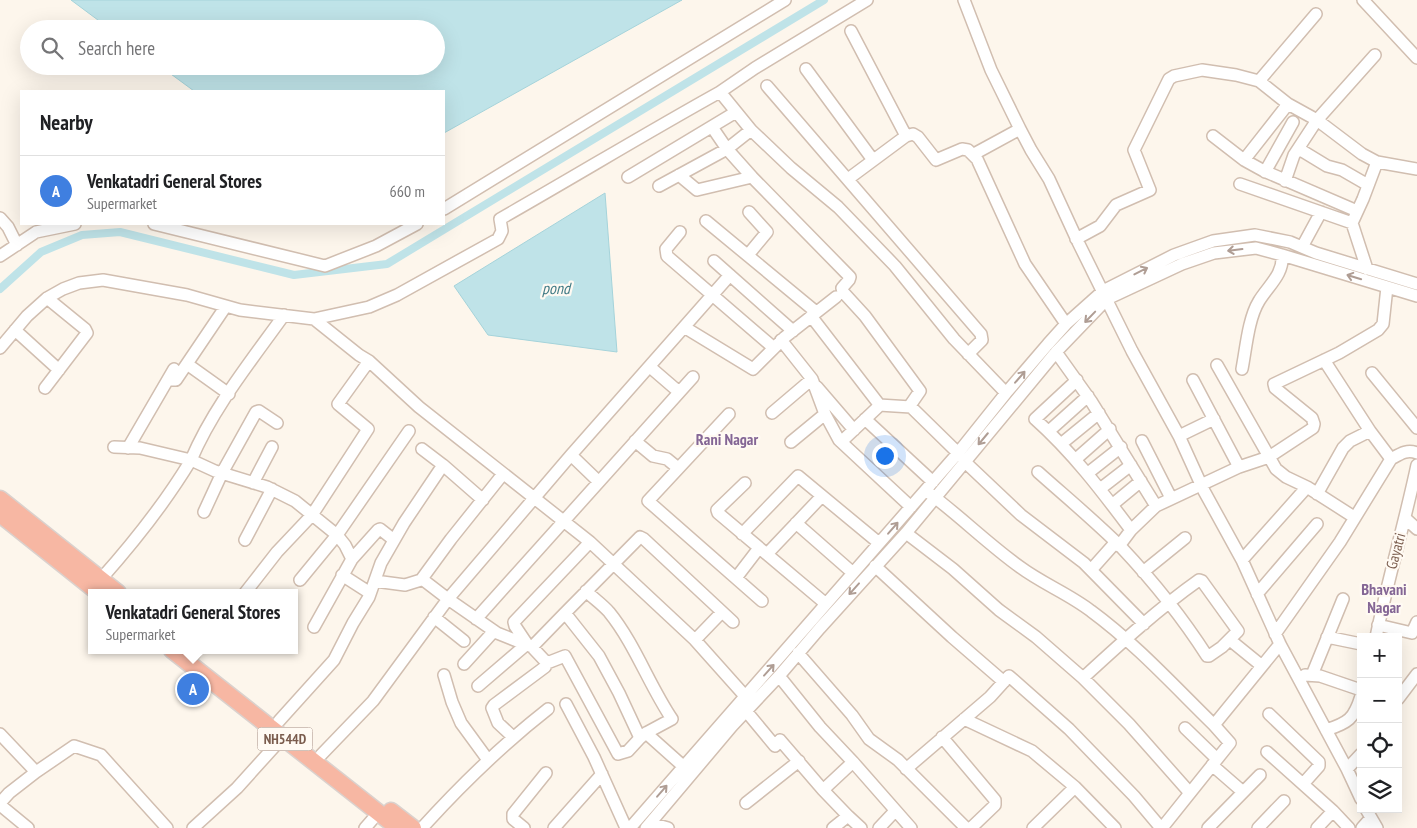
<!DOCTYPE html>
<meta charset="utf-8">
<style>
:root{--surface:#fff;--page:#f6f6f6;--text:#202124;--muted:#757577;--line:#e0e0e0;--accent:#2563eb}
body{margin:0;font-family:"PT Sans Narrow",sans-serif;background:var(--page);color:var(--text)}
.controls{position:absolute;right:15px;bottom:15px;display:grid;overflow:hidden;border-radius:0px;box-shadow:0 5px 20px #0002}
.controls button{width:45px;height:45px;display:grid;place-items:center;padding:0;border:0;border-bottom:1px solid var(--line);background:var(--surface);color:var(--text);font:25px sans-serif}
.you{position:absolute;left:884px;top:455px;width:18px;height:18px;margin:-12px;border:4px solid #fff;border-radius:50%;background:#1a73e8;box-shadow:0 0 0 8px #1a73e833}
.badge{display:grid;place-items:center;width:32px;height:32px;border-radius:50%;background:var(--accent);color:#fff;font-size:16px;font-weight:700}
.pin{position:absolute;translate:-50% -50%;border:2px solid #fff;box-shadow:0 1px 5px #0006}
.popup{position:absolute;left:88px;top:589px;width:210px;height:65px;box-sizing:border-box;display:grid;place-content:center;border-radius:0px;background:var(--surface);filter:drop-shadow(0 1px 4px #0005);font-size:16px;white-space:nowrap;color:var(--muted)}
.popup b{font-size:19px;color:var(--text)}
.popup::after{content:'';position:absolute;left:50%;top:100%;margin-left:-10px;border:10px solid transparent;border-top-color:var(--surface)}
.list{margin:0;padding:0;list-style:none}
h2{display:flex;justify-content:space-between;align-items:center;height:65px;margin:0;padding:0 20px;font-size:21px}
h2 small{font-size:16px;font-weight:400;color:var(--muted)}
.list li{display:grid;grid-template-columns:32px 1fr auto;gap:15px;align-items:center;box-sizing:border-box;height:70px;padding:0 20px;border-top:1px solid var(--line)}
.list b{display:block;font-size:19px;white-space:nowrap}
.list p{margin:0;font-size:16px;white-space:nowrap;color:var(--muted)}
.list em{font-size:16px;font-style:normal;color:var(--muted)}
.icon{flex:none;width:28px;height:28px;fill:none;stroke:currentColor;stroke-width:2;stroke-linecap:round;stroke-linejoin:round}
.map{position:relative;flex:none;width:1417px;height:828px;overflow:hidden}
.search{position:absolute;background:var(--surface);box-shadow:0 5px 20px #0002;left:20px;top:20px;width:425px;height:55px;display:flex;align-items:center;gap:12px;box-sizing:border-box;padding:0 18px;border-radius:28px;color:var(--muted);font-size:19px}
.panel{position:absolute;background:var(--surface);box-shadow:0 5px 20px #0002;left:20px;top:90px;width:425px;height:135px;border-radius:0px}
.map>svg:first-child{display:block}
.water{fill:#bfe3e8;stroke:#a5d3da}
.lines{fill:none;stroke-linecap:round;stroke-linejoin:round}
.canal{stroke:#bfe3e8;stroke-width:8}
.minor-casing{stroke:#d1beb0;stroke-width:14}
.highway-casing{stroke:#dad1cd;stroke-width:19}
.minor{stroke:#fff;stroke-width:11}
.highway{stroke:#f7b7a3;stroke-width:16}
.oneway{stroke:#af9d94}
.labels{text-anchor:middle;stroke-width:4.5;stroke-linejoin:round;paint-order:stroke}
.shield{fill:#fffaf3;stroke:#a28b7f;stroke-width:1}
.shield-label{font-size:14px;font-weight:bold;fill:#7a5c4d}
.street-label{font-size:15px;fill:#7a5c4d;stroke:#fffaf3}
.water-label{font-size:16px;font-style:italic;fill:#437c86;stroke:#fffaf3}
.neighbourhood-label{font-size:16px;font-weight:bold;fill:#846695;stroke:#fffaf3}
</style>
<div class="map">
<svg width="1417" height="828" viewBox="0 0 1417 828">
<rect width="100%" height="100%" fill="#fdf6ec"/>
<path class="water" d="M 71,0 L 682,0 L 444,133 L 444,91 L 194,91 L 160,66 L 436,66 L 436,29 L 110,29 Z
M 605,193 L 617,352 L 488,335 L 454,286 Z"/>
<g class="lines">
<path class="canal" d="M 0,289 L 41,252 L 82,235 L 120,232 L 294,275 L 387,264 L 824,0"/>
<g class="minor-casing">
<path id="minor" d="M 964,0 L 991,70 L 1020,129 L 1031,150 L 1049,179 L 1078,242 L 1132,351 L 1179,436 L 1204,491 L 1242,560 L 1280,644 L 1347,769 L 1361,799
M 1363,0 L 1417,58
M 851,31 L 906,136
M 806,69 L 873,160
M 1259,81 L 1316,14
M 767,86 L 981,334 L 982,340 L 968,354
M 712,127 L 727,149 L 752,177 L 850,277 L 849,280 L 842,288 L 843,292 L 865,316 L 920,391 L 911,404 L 911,407 L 958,453
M 751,130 L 791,168 L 838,207 L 895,266 L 954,339 L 1006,393
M 1213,136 L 1244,160 L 1264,171 L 1357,211
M 1299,149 L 1327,166 L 1342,170 L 1368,185
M 974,154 L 1020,129
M 1244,160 L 1288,104
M 1265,172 L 1293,122
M 679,175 L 697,190 L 752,177
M 628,177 L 736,112
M 848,179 L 906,136 L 913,134 L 918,137 L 936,160 L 962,149 L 968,150 L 977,159 L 1025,264 L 1066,324
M 1285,181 L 1294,155 L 1317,120 L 1375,55
M 1240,184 L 1352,223
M 659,186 L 727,149 L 751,130 L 720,92 L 755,68 L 867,0
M 444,209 L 785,0
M 0,218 L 8,227 L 17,245
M 706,221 L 816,312
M 154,224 L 325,266 L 376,246 L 417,224
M 680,232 L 666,249 L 667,256 L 774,348
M 1076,239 L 1100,226 L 1116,205 L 1150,190 L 1134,150 L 1169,79 L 1174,76 L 1202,70 L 1236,75 L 1259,81 L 1288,104 L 1317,120 L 1362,154 L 1377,162
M 1302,247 L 1321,212
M 748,255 L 767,232 L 749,212
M 0,256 L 36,232 L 75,224
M 714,261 L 793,331
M 1367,269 L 1352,223 L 1363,199 L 1377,162 L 1417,169
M 811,316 L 878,403 L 878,407 L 841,442
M 314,319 L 369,307 L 397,295 L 498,239 L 502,231 L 500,219 C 574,177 646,133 720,92
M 684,327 L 753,369 L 785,337 L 836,297
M 15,330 L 59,370
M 781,340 L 812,379 L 825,414 L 839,440 L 911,507
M 0,348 L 27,316 L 47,298 L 63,289 L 79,283 L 103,280 L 187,295 L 240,310 L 314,319 L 359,355 L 369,361 L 419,407 L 590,542 L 695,640 L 745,696
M 1056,352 L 1091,401 L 1156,506
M 1324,360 L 1370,431
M 187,364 L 229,394
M 1217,365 L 1276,469 L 1286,477 L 1307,487 L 1354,517
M 650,367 L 679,392
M 1242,369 C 1246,349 1248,319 1259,301 C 1268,286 1284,274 1282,255
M 1372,373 L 1417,428
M 168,380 L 176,380 L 226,306
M 1077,380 L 1035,419 C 1072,452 1101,490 1131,530
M 1193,380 L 1239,467
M 817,387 L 854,430
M 45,388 L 87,333 L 85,329 L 47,298
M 879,405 L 911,407
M 772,413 L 812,379
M 729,414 L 648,501 L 762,601
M 865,419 L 933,482
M 1049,431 L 1088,396
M 1179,436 L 1214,419
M 635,441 L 653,456 L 667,459 L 678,468
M 1142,441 L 1171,498
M 791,442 L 825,414
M 1061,444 L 1099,413
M 114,447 L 140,448 L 191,460 C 213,408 251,361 284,315
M 128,448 L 174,369
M 571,455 L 599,482
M 1076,459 L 1110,429
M 964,461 L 1021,515 L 1084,563 L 1144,624
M 443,465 L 483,500
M 1038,472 C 1066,497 1095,521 1121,547 C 1153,581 1182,617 1207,656 L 1209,656 L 1222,647 L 1238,631 L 1202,581 L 1199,580 C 1158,609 1120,644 1083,678
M 1088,473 L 1121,447
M 253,483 L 272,447
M 745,483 L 717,510 L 718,513 L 826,604
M 1100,489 L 1131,465
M 929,493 C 960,516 988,544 1020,567 C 1043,584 1069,594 1091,611 C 1136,644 1174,686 1214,725
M 1317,494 L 1343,448 L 1350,441 L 1370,431 L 1391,459 C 1400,454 1407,449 1417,453
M 1112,505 L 1141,481
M 204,512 L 222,473 L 256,412 L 259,411 L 277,423
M 1405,518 L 1417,529
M 796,523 L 853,573
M 906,533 L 953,569 L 999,610 L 1036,637 L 1083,678 L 1129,724 L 1190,793
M 742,534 L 798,476 L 879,543
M 245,540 L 272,489
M 1119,546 L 1131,530 L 1156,506 L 1239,467 L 1269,457 L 1313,428 L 1314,424 L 1312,418 L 1275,388 L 1274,384 L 1339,353 L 1378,330 L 1383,324 L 1387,287
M 767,554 L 822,496
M 1242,560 L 1307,487
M 875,566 L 952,637 L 1004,682
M 1091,570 L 1115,543
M 1143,572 L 1185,538
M 342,575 L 370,593
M 736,578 L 759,548
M 101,579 C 134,542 165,503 191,460 L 215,471 L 267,487 L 295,501 L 337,535 L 345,545 L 352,559 L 378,530 L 380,529 L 394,540
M 300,580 L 337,535 L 409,431
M 375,581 L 405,585 L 421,580 L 451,539 L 503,474
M 586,591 C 593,598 602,604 609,612 C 635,644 649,685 672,719 L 646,733
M 245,593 L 277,552 L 312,515 L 368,429 L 338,404 L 369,361
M 1257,594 L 1317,524
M 565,613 L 532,647 L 497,633 L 448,599 L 571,455 L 730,275
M 434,617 L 464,641
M 476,619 L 693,377
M 1378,625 L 1412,633 L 1417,622
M 314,627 L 352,559
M 1275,634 L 1340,542 L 1391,459
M 1327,637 L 1361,644
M 1376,637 C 1388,579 1405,522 1417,465
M 695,640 L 722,612
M 1230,640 L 1262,666
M 798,653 L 852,715 L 869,739 L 898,760 L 966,828
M 194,654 L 197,650
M 547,663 L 565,656 L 618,754 L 628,751 L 640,738
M 464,664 L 494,631
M 444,675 L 452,702 L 461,723 L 488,760
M 1305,675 L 1320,676 L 1361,690
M 1312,675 L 1343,599
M 779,676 L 820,727 L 853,762 L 823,790 L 848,816 L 833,828
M 478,686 L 527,644 L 515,626 L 514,622 L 590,542
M 1398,699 L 1417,674
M 566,704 L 594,757 L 626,828
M 746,711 L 775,746 L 780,740 L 823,790
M 1269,714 L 1319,762 L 1319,766 L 1303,784
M 964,719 L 1032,751 L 1075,787
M 279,721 L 334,660 L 353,623 L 369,597 L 381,563 L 404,523 L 443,465 L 422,449
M 1185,728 L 1217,759
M 1326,730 C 1348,723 1354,719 1361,696
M 0,734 L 36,772 L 9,793 L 0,803
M 513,737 L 498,723 L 492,708 L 494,705 L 545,667 L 547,663 L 532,647
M 942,737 L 995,800 L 995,805 L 971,828
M 1267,752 L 1333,811 L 1349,828
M 321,755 L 373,701 L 448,599 L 422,579
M 853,762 L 911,828
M 1212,765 L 1243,792
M 683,766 L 646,733 L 640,738 L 619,693 L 599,656 L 565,613 L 640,537 L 644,539 L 733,622
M 906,769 L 990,697 L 1009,676 L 1069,729 L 1134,796 L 1161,828
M 1347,769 L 1361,754
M 36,772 L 74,746 L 101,755 L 167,828
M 746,803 L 799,761
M 0,805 L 28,828
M 1366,809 L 1377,828
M 848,816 L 861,828
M 650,823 L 668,828
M 193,828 L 237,788 L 283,737
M 365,828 L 379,812
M 422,828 C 461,785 502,745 548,709
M 524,828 L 513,819 L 513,814 L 546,773
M 554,828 L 602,774
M 630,828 L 958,453 L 1006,393 L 1048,344 L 1066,324 L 1103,291 L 1174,255 L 1213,241 L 1255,235 L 1290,242 L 1316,253 L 1417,284
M 646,828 L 732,726 L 779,676 L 820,628 L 906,533 L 1056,352 L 1107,299 L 1182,264 L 1214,253 L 1256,248 L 1282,255 L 1417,296
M 879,828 L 895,811
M 1033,828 L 1075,787 L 1115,828
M 1162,828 L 1230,743 L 1214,725 L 1280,644
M 1208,828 L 1260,775
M 1258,828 L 1284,801
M 1317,828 L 1333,811
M 1362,828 L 1370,819"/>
</g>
<g class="highway-casing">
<path id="highway" d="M 0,499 L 118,593
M 0,514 L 99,593
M 172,650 L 398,828
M 391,811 L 413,828"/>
</g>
<use href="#minor" class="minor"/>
<use href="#highway" class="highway"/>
</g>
<defs><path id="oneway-shaft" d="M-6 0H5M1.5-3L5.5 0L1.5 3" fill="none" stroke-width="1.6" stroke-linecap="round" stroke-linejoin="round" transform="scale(1.25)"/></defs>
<g class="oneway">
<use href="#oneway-shaft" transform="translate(1235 250) rotate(173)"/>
<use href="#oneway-shaft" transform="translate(1141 271) rotate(-27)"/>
<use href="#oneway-shaft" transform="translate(1354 277) rotate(-163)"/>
<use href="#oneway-shaft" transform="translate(1090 317) rotate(134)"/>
<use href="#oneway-shaft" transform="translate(1020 377) rotate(-49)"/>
<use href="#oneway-shaft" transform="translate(983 439) rotate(130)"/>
<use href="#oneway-shaft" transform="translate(893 528) rotate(-49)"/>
<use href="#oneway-shaft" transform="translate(854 589) rotate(132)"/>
<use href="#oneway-shaft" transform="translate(769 670) rotate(-48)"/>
<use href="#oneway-shaft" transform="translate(662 791) rotate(-49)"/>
</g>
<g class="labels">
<rect class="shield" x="257.5" y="727.5" width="55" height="23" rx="4"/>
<g class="shield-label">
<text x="285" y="744">NH544D</text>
</g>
<g class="street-label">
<text transform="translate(1396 551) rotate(-75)" y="5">Gayatri</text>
</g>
<g class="water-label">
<text x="556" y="294">pond</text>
</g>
<g class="neighbourhood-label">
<text x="727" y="445">Rani Nagar</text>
<text x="1384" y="595">Bhavani<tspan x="1384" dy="18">Nagar</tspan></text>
</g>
</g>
</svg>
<div class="controls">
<button>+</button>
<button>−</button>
<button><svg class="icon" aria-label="locate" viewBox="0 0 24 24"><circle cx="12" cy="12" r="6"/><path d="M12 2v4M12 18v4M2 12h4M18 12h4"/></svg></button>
<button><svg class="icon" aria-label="layers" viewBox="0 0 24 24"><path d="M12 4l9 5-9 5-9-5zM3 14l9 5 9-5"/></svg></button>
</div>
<div class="you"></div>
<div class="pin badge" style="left:193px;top:689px;background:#3f7fe0">A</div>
<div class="popup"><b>Venkatadri General Stores</b>Supermarket</div>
<div class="search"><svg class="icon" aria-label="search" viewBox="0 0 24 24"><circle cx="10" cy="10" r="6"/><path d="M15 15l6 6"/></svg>Search here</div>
<section class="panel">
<h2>Nearby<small></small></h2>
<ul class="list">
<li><span class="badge" style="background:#3f7fe0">A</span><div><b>Venkatadri General Stores</b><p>Supermarket</p></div><em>660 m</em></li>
</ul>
</section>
</div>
